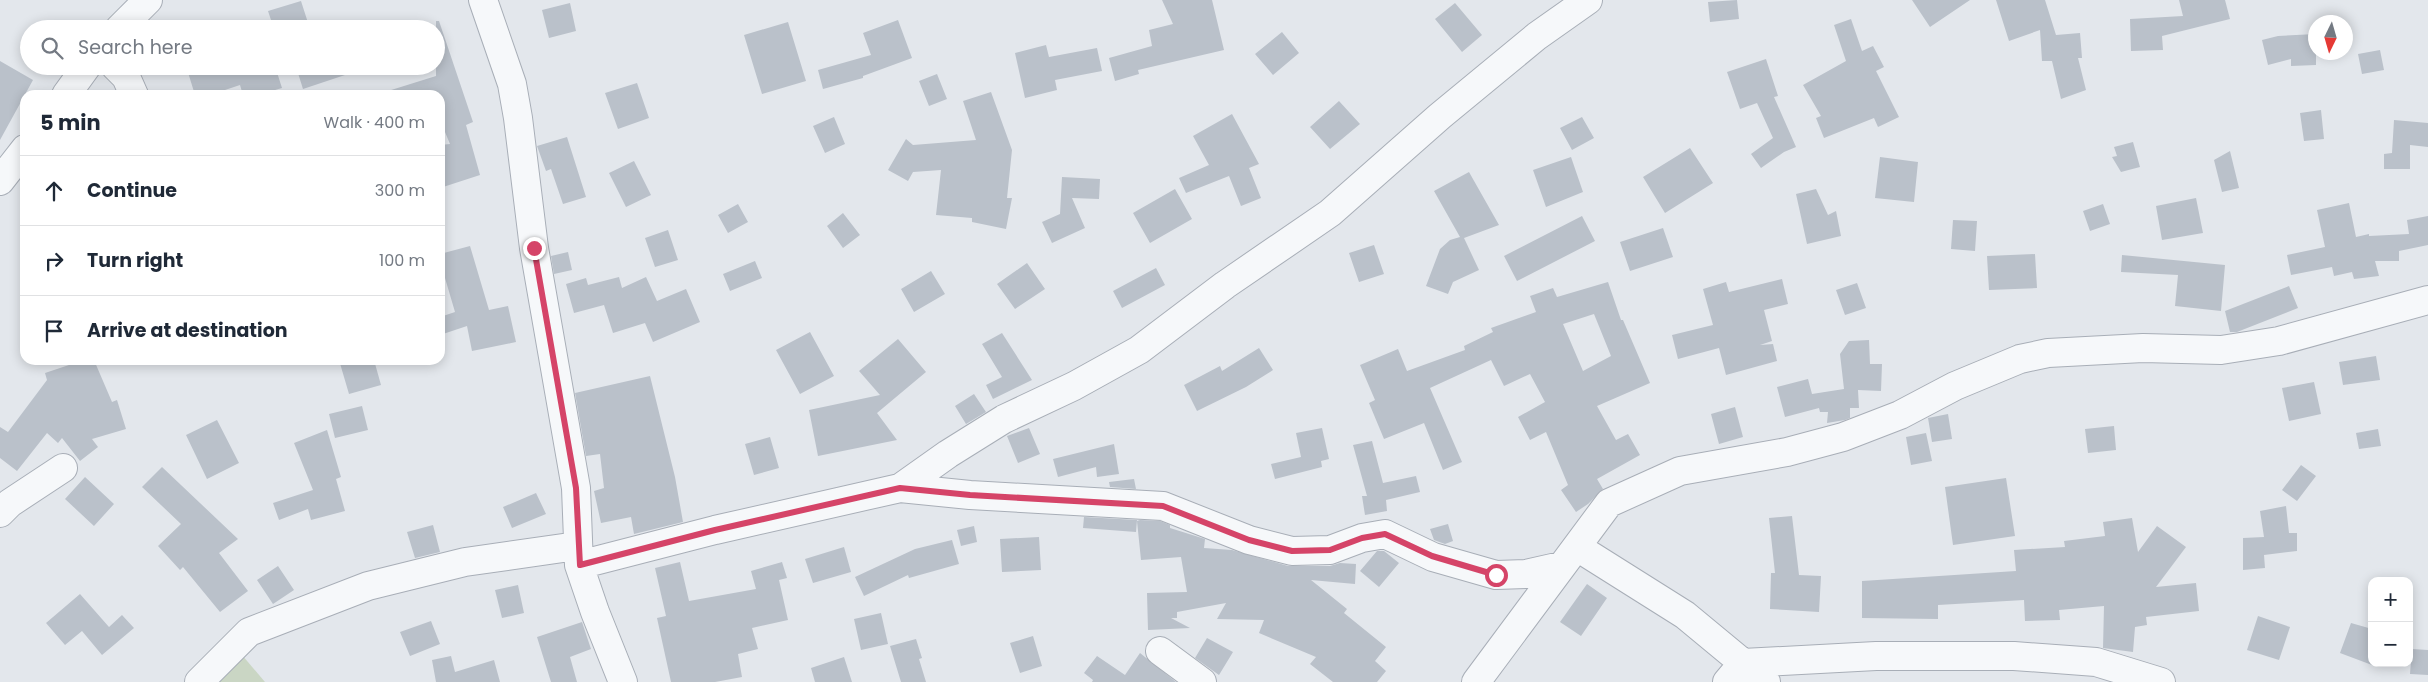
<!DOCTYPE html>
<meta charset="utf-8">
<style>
:root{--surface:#fff;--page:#f6f6f7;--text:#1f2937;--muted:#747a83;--line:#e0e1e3}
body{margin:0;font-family:Poppins,sans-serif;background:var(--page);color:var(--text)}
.controls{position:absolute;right:15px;bottom:15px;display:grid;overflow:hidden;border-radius:10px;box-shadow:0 2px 12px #0003}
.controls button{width:45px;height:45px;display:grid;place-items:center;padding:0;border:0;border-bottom:1px solid var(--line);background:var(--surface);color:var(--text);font:25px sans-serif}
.compass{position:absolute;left:2308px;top:15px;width:45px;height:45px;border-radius:50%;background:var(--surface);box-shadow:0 2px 12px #0003;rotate:185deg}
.stop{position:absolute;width:15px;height:15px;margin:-11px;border:4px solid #d54468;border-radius:50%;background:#fff}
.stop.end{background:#d54468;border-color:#fff;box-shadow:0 1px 5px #0008}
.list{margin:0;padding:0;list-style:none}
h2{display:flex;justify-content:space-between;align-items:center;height:65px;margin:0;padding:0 20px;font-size:21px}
h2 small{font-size:16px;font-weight:400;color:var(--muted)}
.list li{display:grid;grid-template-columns:32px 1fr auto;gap:15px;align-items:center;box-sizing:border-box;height:70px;padding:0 20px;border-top:1px solid var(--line)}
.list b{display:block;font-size:19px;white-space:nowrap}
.list em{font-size:16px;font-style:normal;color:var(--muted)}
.icon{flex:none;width:28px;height:28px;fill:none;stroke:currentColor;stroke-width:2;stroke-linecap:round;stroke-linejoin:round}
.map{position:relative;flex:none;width:2428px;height:682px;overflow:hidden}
.search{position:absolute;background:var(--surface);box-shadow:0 2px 12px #0003;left:20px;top:20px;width:425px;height:55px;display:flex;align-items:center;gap:12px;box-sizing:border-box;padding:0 18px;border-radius:28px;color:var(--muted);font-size:19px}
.panel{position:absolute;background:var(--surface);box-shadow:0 2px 12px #0003;left:20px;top:90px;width:425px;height:275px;border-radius:15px}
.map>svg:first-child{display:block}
.green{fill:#cad6c4}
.building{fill:#bac1ca;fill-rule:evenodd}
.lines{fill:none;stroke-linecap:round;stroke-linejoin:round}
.minor-casing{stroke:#a8aeb7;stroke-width:30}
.minor{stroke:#f6f8fa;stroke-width:28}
.route{stroke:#d54468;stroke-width:6}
</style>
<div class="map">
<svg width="2428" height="682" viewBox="0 0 2428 682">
<rect width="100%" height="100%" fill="#e3e7ec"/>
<path class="green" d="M 242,655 L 265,682 L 217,682 Z"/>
<path class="building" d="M 1162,0 L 1212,0 L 1224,50 L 1138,70 L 1139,74 L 1115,81 L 1109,58 L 1152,46 L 1149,30 L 1173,24 Z
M 1737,0 L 1739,19 L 1710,22 L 1708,2 Z
M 1912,0 L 1970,0 L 1930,27 Z
M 1996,0 L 2045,0 L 2056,35 L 2080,33 L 2082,58 L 2078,58 L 2086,90 L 2061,99 L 2052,61 L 2042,61 L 2040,30 L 2009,41 Z
M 2179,0 L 2225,0 L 2230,19 L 2162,36 L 2163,50 L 2131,51 L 2130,19 L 2183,16 Z
M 301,1 L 310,29 L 274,29 L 268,11 Z
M 570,3 L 576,31 L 549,38 L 542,10 Z
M 1455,3 L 1482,35 L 1462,52 L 1435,19 Z
M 1851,19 L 1862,51 L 1873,46 L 1884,67 L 1876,71 L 1899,117 L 1878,127 L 1874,118 L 1824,138 L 1816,118 L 1821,116 L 1803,85 L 1846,61 L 1834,25 Z
M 898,20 L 912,58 L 863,76 L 863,78 L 823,89 L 818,70 L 871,55 L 863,33 Z
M 436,21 L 439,21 L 473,122 L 466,125 L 480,175 L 440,188 L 440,145 L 450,144 L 440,120 L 440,95 L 388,95 L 388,91 L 436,76 Z
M 788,22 L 806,81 L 762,94 L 744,35 Z
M 1282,32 L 1299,53 L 1273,75 L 1255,54 Z
M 2316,34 L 2316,65 L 2291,66 L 2291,59 L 2268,65 L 2262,40 L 2278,36 Z
M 1046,45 L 1049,57 L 1097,48 L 1102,71 L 1055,80 L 1057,90 L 1025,98 L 1015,53 Z
M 2380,50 L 2384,70 L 2362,74 L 2358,54 Z
M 1766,59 L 1778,96 L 1774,97 L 1796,147 L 1784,152 L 1761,168 L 1751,154 L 1773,138 L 1757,103 L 1740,109 L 1727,72 Z
M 0,61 L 33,80 L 0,140 Z
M 186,66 L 207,66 L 209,75 L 238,66 L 275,66 L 282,88 L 258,95 L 243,95 L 240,85 L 210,95 L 195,95 Z
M 309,66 L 363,66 L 363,69 L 303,89 L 297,70 Z
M 937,74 L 947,99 L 929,106 L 919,81 Z
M 637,83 L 649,118 L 618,129 L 605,93 Z
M 991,92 L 1012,150 L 1007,198 L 1012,198 L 1006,229 L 972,222 L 972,218 L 936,215 L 941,170 L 913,172 L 908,181 L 888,170 L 906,139 L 913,145 L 976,140 L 963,101 Z
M 1339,101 L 1360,124 L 1330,149 L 1310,127 Z
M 2321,110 L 2324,139 L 2304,141 L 2300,113 Z
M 1232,114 L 1259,164 L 1249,168 L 1261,198 L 1241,206 L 1229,176 L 1186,193 L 1179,178 L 1209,165 L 1193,136 Z
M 834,117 L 845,144 L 825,153 L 813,126 Z
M 1582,117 L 1594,138 L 1572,150 L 1560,128 Z
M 2394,120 L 2428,123 L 2428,147 L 2410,145 L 2410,169 L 2384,169 L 2384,154 L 2392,153 Z
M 567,137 L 586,197 L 563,204 L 551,169 L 546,171 L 537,146 Z
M 2133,142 L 2140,167 L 2121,172 L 2112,157 L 2117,156 L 2114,147 Z
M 1690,148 L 1713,183 L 1665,213 L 1643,177 Z
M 2230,151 L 2239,188 L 2222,192 L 2214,160 Z
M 1571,157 L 1583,192 L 1546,207 L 1533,170 Z
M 1880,157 L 1918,162 L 1914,202 L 1875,198 Z
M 634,161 L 651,195 L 626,207 L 609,173 Z
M 1469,172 L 1499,225 L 1464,238 L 1479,270 L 1453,282 L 1448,294 L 1426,286 L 1440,249 L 1450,240 L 1460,237 L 1434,191 Z
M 1062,177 L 1100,179 L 1099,199 L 1072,198 L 1085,228 L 1052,243 L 1042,222 L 1060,214 Z
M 1175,189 L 1192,219 L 1150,243 L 1133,213 Z
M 1816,189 L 1828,215 L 1836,211 L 1841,236 L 1807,244 L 1796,194 Z
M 2196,198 L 2203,233 L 2162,240 L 2156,206 Z
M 2349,203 L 2356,237 L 2369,234 L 2369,236 L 2409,234 L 2407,220 L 2428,216 L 2428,245 L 2399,251 L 2399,261 L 2375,261 L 2379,276 L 2354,279 L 2352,272 L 2334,276 L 2332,267 L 2291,275 L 2287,255 L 2325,247 L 2317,210 Z
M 738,204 L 748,222 L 728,233 L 718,215 Z
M 2103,204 L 2110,224 L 2090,231 L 2083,211 Z
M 843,213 L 860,235 L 843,248 L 827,226 Z
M 1582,216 L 1595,241 L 1517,281 L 1504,256 Z
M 1953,220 L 1977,221 L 1975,251 L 1951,249 Z
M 1663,228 L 1673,257 L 1630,271 L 1620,242 Z
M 668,230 L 678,260 L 655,267 L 645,238 Z
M 1374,245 L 1384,274 L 1359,282 L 1349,253 Z
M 470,246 L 489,310 L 508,306 L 516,342 L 472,351 L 467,326 L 440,335 L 440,317 L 455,312 L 440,261 L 440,254 Z
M 568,252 L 572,270 L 554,274 L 551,256 Z
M 2035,254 L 2037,288 L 1989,290 L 1987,256 Z
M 2122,255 L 2225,265 L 2221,311 L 2175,306 L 2178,275 L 2121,272 Z
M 755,261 L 762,278 L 730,291 L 723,274 Z
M 1027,263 L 1045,289 L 1015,309 L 997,284 Z
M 1156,268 L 1165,285 L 1122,308 L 1113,291 Z
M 931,271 L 945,294 L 914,312 L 901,289 Z
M 619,277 L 622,288 L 646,277 L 657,301 L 686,289 L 700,322 L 653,342 L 645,323 L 613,333 L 604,305 L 574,313 L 566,284 L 586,278 L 588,285 Z
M 1782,279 L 1788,304 L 1764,310 L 1772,341 L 1760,345 L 1773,344 L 1777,361 L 1726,375 L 1719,348 L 1678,359 L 1672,335 L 1713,325 L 1703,289 L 1726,282 L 1729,292 Z
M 1608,282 L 1621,320 L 1623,320 L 1650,383 L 1597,406 L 1616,440 L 1628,434 L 1640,455 L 1597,479 L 1603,489 L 1588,504 L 1576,512 L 1561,490 L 1568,485 L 1546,432 L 1530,440 L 1518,417 L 1545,402 L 1530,374 L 1504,386 L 1491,360 L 1430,388 L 1462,462 L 1443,470 L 1424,423 L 1384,439 L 1369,403 L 1375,400 L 1360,365 L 1398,349 L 1407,371 L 1465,350 L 1464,346 L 1493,332 L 1491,328 L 1536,312 L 1530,296 L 1553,288 L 1557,297 ZM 1594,314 L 1611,356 L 1583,371 L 1563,324 Z
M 1857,283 L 1866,308 L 1845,315 L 1836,290 Z
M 2289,286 L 2298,308 L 2237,332 L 2230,332 L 2225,311 Z
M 810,332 L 834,376 L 800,394 L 776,350 Z
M 1002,333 L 1032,380 L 993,399 L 986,385 L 1002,377 L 982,344 Z
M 898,339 L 926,372 L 877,413 L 897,440 L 818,456 L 809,410 L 880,395 L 859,371 Z
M 1869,340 L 1870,364 L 1882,364 L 1881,391 L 1858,390 L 1859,408 L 1850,408 L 1850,418 L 1845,420 L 1827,423 L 1828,412 L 1820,412 L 1819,408 L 1785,417 L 1777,387 L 1808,379 L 1812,394 L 1844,389 L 1840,354 L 1849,341 Z
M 1259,348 L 1273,370 L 1246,387 L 1197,411 L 1184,385 L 1220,366 L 1222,371 Z
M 2376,356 L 2380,380 L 2343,385 L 2339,362 Z
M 84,360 L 94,360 L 112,402 L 117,400 L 126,429 L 92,439 L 98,447 L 80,461 L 62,438 L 58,443 L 47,433 L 17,471 L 0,458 L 0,427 L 8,432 L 47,380 L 45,373 Z
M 339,360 L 374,360 L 381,385 L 349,394 Z
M 650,376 L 675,477 L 683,522 L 634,534 L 631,517 L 601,523 L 594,491 L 604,488 L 600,454 L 586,456 L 575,393 Z
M 2314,382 L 2321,414 L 2289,421 L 2282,388 Z
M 974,394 L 986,412 L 966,424 L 955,406 Z
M 362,406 L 368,430 L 335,438 L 329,414 Z
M 1735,407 L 1743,437 L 1719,444 L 1711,414 Z
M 1948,414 L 1952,439 L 1932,442 L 1928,418 Z
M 217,420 L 239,463 L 207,479 L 186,435 Z
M 2114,426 L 2116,450 L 2088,453 L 2085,429 Z
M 1029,428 L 1040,454 L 1018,463 L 1007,436 Z
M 1322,428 L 1329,459 L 1321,461 L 1322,467 L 1275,479 L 1271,464 L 1301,457 L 1296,433 Z
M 2378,429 L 2381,446 L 2359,449 L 2356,433 Z
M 327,430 L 341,477 L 336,479 L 345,511 L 311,520 L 308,509 L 279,520 L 273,503 L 313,490 L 294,443 Z
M 1926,433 L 1932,461 L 1911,465 L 1906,437 Z
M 770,437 L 779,468 L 754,475 L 745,444 Z
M 1372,441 L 1383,483 L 1416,476 L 1420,492 L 1386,500 L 1387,511 L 1365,515 L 1362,496 L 1367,496 L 1353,445 Z
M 1114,444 L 1119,474 L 1097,477 L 1096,467 L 1058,477 L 1053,459 Z
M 2301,465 L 2316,476 L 2297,501 L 2282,490 Z
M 162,467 L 238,539 L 219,553 L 248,591 L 220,612 L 183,567 L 180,570 L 158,546 L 181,524 L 142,487 Z
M 85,477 L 114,504 L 94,526 L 65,499 Z
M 2006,478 L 2015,536 L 1953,545 L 1945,487 Z
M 1134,479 L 1136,489 L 1110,487 L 1109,482 Z
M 536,493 L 546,514 L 512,528 L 503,507 Z
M 2286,506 L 2289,533 L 2297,533 L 2297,551 L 2264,555 L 2265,568 L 2243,570 L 2243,538 L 2264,537 L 2260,511 Z
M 1792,516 L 1799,575 L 1821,576 L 1819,612 L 1770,609 L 1771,573 L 1775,573 L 1769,518 Z
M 1084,517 L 1137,520 L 1136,532 L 1083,528 Z
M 2132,518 L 2138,552 L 2157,526 L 2186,547 L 2156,587 L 2196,583 L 2199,611 L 2146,617 L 2147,625 L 2135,627 L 2133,652 L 2103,648 L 2104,606 L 2059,610 L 2060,620 L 2025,621 L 2024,600 L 1938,605 L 1938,619 L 1862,618 L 1862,581 L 2016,571 L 2014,550 L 2065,547 L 2064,541 L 2105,536 L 2103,522 Z
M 1140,520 L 1160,521 L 1170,525 L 1170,528 L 1205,539 L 1204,548 L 1232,550 L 1288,566 L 1330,566 L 1340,563 L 1356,564 L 1355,584 L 1311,580 L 1347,609 L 1344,613 L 1386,647 L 1375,661 L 1386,671 L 1377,682 L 1333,682 L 1310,664 L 1316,657 L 1259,633 L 1264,620 L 1217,619 L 1226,603 L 1177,612 L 1177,618 L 1171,618 L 1190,628 L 1148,630 L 1147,593 L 1187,592 L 1181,557 L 1141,560 L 1137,521 Z
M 1448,524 L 1453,541 L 1445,544 L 1434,540 L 1430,529 Z
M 433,525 L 440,552 L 415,558 L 407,532 Z
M 974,526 L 977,542 L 961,546 L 957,530 Z
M 1039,537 L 1041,570 L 1002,572 L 1000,539 Z
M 952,540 L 959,564 L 909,578 L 908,575 L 864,596 L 855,577 L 915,549 Z
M 844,547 L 851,572 L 813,583 L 805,559 Z
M 1377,551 L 1384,551 L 1399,563 L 1379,587 L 1360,571 Z
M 680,562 L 689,601 L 756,589 L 751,571 L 782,562 L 787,578 L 779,580 L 788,620 L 752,628 L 758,649 L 738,654 L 742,677 L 715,682 L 671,682 L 657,618 L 666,616 L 655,568 Z
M 278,566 L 294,590 L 273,604 L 257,580 Z
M 1587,584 L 1607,598 L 1581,636 L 1560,622 Z
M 518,585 L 524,613 L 502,618 L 495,590 Z
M 80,594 L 109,627 L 122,615 L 134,628 L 102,655 L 82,631 L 65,645 L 46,623 Z
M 881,613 L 888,644 L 861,650 L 854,619 Z
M 2258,616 L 2290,627 L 2279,660 L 2247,650 Z
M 431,621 L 440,644 L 410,656 L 400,632 Z
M 582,622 L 591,649 L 570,657 L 577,682 L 551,682 L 537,637 Z
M 2351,623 L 2372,629 L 2372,665 L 2340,653 Z
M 1033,636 L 1042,666 L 1020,673 L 1010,643 Z
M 1207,638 L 1233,652 L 1219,675 L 1195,658 Z
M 916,639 L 922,658 L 919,659 L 926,682 L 901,682 L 890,646 Z
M 2412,649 L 2428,650 L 2428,675 L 2410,674 Z
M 1140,653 L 1176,682 L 1092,682 L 1093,680 L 1084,673 L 1097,656 L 1125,675 Z
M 451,656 L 455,672 L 494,660 L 500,682 L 436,682 L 432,660 Z
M 844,657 L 852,682 L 815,682 L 811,668 Z"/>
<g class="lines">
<g class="minor-casing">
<path id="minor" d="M 483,0 L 512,84 L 518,118 L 534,248 L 576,488 L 579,565 L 595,612 L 623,682
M 119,29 L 148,0
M 115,66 L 126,77 L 134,95
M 66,95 L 87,66
M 0,181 L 25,149
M 900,488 L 948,454 L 1004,419 L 1074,386 L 1139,350 L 1225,285 L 1330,213 L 1440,116 L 1537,36 L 1588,0
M 0,513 L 10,503 L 63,468
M 1577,547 L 1685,615 L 1766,682
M 579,565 L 715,530 L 900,488 L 970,495 L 1163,506 L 1249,540 L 1292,551 L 1330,550 L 1362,538 L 1385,534 L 1433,557 L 1496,575 L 1526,574 L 1561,566
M 1160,651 L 1202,682
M 199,682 L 249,632 L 368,586 L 465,562 L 577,546
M 1476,682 L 1609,503 L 1680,471 L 1787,452 L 1843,437 L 1900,415 L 1955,386 L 2020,359 L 2048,353 L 2143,348 L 2221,350 L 2279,341 L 2428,300
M 1727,682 L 1743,663 L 1876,656 L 2014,656 L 2096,662 L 2161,682"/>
</g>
<use href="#minor" class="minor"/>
</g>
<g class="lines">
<path class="route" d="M 534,248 L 576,488 L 580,565 L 715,530 L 900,488 L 970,495 L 1163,506 L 1249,540 L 1292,551 L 1330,550 L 1362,538 L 1385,534 L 1432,556 L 1496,575"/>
</g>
</svg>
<div class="controls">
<button>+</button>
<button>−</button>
</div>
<svg class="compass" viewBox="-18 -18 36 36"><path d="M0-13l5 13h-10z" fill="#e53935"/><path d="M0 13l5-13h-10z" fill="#747a83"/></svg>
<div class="stop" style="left:1496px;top:575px"></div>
<div class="stop end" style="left:534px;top:248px"></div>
<div class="search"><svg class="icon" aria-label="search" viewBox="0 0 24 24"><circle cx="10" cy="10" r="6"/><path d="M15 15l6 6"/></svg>Search here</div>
<section class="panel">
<h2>5 min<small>Walk · 400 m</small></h2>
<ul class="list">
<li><svg class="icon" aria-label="ahead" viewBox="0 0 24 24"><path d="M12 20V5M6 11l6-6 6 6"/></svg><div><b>Continue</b></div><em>300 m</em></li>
<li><svg class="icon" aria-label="right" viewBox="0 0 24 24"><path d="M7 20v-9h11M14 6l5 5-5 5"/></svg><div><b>Turn right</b></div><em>100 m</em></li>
<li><svg class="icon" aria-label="arrive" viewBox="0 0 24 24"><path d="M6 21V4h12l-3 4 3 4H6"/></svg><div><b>Arrive at destination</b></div></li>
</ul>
</section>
</div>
